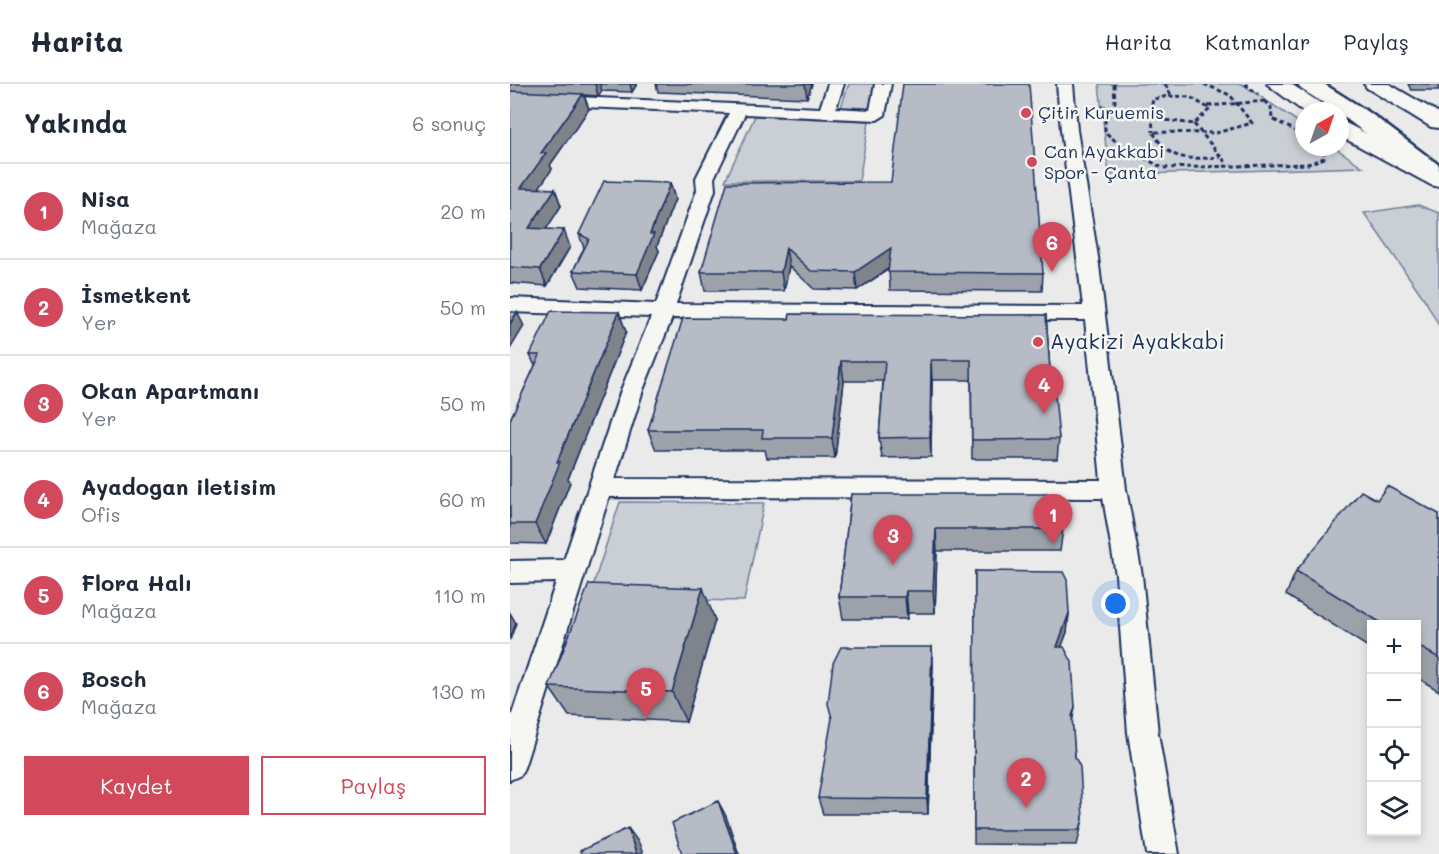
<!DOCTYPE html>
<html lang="tr">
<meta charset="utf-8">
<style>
:root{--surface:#fff;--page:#f2f2f3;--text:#1f2937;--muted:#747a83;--line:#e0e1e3;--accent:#d1495b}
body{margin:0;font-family:Mali,sans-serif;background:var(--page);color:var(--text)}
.controls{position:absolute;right:18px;bottom:18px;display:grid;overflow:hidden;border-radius:0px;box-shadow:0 3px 9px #0003}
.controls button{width:54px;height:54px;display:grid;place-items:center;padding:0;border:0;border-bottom:2px solid var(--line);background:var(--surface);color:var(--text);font:30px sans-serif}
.compass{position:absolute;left:785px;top:18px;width:54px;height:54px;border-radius:50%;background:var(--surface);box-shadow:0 3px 9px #0003;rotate:40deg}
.you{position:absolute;left:606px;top:520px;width:21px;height:21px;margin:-15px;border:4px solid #fff;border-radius:50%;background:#1a73e8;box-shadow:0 0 0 9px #1a73e833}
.badge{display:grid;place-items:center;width:39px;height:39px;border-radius:50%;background:var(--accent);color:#fff;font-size:20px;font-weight:700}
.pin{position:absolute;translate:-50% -50px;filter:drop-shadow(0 2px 3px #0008)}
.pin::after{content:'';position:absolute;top:32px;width:21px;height:18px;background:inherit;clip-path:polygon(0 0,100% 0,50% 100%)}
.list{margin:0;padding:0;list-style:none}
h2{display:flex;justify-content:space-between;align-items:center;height:78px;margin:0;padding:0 24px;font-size:26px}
h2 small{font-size:20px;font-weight:400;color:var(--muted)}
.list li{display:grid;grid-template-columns:39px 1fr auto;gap:18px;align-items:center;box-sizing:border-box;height:96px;padding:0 24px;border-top:2px solid var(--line)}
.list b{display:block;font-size:22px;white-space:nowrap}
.list p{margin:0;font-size:20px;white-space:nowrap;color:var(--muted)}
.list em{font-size:20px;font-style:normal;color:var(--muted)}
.actions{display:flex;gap:12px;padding:18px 24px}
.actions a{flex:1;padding:14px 0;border:2px solid var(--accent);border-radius:0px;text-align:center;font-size:21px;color:var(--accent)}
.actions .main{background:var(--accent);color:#fff}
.icon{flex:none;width:33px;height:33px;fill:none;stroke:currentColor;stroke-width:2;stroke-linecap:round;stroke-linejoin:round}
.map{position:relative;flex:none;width:929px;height:770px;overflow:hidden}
header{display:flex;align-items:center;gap:36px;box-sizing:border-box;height:84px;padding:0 30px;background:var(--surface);border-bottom:2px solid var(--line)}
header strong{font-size:28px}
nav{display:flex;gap:33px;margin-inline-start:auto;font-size:21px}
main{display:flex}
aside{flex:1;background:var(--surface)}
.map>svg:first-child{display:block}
.green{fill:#caced5;stroke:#727e9a;stroke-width:1.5}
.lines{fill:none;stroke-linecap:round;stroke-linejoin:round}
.minor-casing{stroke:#1b2f5e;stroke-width:4}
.major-casing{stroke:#1b2f5e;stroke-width:4}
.highway-casing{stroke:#1b2f5e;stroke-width:5}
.path{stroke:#1b2f5e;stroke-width:3;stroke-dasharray:4.5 3;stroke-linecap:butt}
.minor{fill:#f6f6f2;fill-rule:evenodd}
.major{fill:#f6f6f2;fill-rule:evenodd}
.highway{fill:#f6f6f2;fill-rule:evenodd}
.wall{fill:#9da1aa;stroke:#1b2f5e;stroke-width:1.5}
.shaded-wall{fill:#7f838b;stroke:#1b2f5e;stroke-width:1.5}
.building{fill:#b6bbc6;stroke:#1b2f5e;stroke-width:1.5}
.poi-dot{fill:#d1495b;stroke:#f6f6f2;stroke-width:2}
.labels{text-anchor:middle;stroke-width:5;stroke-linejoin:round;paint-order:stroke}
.far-poi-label{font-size:18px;fill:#1b2f5e;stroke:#f6f6f2;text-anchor:start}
.poi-label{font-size:21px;fill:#1b2f5e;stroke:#f6f6f2;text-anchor:start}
</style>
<header>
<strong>Harita</strong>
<nav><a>Harita</a><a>Katmanlar</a><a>Paylaş</a></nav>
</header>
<main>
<aside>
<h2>Yakında<small>6 sonuç</small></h2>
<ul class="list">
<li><span class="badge">1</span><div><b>Nisa</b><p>Mağaza</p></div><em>20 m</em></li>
<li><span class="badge">2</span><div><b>İsmetkent</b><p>Yer</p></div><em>50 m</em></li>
<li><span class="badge">3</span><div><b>Okan Apartmanı</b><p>Yer</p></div><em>50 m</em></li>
<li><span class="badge">4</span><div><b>Ayadogan iletisim</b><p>Ofis</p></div><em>60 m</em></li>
<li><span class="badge">5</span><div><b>Flora Halı</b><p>Mağaza</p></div><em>110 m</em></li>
<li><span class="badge">6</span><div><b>Bosch</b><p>Mağaza</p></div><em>130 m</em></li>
</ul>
<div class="actions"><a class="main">Kaydet</a><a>Paylaş</a></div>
</aside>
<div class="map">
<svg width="929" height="770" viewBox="0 0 929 770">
<rect width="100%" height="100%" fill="#e9eae9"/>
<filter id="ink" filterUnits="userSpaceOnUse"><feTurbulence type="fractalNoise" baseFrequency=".0167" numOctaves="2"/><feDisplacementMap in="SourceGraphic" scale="12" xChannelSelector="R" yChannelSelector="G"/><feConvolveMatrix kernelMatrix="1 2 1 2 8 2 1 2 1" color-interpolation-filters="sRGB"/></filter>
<g filter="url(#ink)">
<path class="green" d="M 339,0 L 365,0 L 361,24 L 331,23 Z
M 589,0 L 732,0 L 794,42 L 794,63 L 824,63 L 853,83 L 599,91 Z
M 245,32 L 359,37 L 349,97 L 215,97 Z
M 908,121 L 929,129 L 929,242 L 915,216 L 854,129 Z
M 110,418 L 254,419 L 234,517 L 79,514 Z"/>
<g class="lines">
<g class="minor-casing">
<path id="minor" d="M 318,0 L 334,0 L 326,24 L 360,26 L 365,0 L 381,0 L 375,31 L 367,36 L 235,30 L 204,94 L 205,106 L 166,220 L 573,222 L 551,46 L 547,0 L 563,0 L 567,46 L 588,173 L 616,405 L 632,491 L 648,649 L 669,770 L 637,770 L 618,649 L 606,491 L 593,414 L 99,413 L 15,681 L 11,691 L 0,696 L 0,636 L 46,498 L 0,499 L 0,477 L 54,476 L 111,306 L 141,233 L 0,228 L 0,214 L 146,220 L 187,106 L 186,94 L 219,29 L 0,20 L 0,10 L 310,24 ZM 162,234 L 575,236 L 591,396 L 105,395 L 133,306 Z"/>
</g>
<g class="major-casing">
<path id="major" d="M 757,0 L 781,0 L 815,22 L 818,27 L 794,28 Z
M 854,0 L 879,0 L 929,29 L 929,44 L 921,43 L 857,4 Z
M 830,36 L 929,87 L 929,103 L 921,101 L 830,52 Z"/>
</g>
<g class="highway-casing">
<path id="highway" d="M 788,0 L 814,0 L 860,29 L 929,81 L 929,100 L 920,98 L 830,30 L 830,27 L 826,27 L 791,5 Z"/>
</g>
<path class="path" d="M 604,0 L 605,18 L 595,37 L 595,48 L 610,61 L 653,84 L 798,80 L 814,74 L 814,63
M 655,0 L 661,11
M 694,0 L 720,11 L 742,39 L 706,49 L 643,48 C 660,79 680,75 711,73
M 735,0 L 748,10
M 659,12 L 680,13 L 700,25 L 684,40 L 655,36 L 640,28 L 643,15 Z
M 755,17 L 761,23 L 762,35 L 794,51
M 584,22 L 640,28
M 698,22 L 755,17
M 642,31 L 643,48
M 684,40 L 717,80"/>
<use href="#minor" class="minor"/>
<use href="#major" class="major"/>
<use href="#highway" class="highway"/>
</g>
<path class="wall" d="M 0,0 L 127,0 L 122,8 L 92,7 L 88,12 L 74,11 L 79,25 L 40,81 L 42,85 L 28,104 L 45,105 L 51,122 L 36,145 L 60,163 L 37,202 L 0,199 Z
M 146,0 L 302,0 L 297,14 L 148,8 Z
M 898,0 L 929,0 L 929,6 L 901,6 Z
M 381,98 L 533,189 L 532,207 L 380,206 L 379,185 L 347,206 L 304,205 L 279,182 L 274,207 L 195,207 L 191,188 Z
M 160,99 L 165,115 L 147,162 L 149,167 L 132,206 L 70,203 L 63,187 L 74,164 L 69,150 Z
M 109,228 L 116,248 L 58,395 L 60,398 L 36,460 L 0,459 L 0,336 L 25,282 L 20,271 Z
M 536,231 L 541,300 L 549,355 L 547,375 L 462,375 L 461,296 L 422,296 L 421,373 L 372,374 L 369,354 L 373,297 L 334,297 L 325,374 L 257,374 L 255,366 L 146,366 L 138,346 L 279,235 Z
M 341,410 L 553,445 L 550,467 L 427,467 L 425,529 L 398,529 L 397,535 L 333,535 L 329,513 Z
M 867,416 L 929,430 L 929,607 L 906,593 L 906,540 L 861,540 L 861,565 L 776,511 L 786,487 Z
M 465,487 L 559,529 L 557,548 L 551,563 L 565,623 L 562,639 L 565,673 L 573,735 L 567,761 L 464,760 Z
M 205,536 L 176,638 L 59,632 L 39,603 Z
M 422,563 L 423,581 L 418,730 L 313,730 L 308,714 Z"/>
<path class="shaded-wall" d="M 85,0 L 90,0 L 92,7 L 88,12 Z
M 120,0 L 127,0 L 122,8 Z
M 295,0 L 302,0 L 297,14 Z
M 73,10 L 79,25 L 40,81 L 42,85 L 18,120 L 11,104 L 31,69 Z
M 160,99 L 165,115 L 147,162 L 149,167 L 132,206 L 127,190 L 140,150 Z
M 45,105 L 51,122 L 26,161 L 19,144 Z
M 54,146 L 60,163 L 37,202 L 30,185 Z
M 276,164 L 279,182 L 274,207 L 271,188 Z
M 381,164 L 382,182 L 347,206 L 345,188 Z
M 7,228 L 14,242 L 0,265 L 0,240 Z
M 109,228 L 116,248 L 58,395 L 60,398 L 36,460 L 25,440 L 47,378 Z
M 421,276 L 422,296 L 421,373 L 420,353 Z
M 331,277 L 334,297 L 325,374 L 322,354 Z
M 426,445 L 427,467 L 425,529 L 423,507 Z
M 193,504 L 205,536 L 176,638 L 162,608 Z
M 396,507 L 398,529 L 397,535 L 395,513 Z
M 0,529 L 6,539 L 0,556 Z
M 559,529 L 557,548 L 545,581 L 547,563 Z
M 422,563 L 423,581 L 418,730 L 417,715 Z
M 208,717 L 216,732 L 229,770 L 227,770 Z
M 118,744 L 129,759 L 133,770 L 126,770 Z"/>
<path class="building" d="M 393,0 L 519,0 L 533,189 L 378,188 L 381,164 L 345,188 L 301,187 L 276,164 L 271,188 L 191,188 L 217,99 L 381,98 Z
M 0,7 L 73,10 L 31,69 L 36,69 L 11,104 L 45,105 L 19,144 L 54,146 L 30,185 L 0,183 Z
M 94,97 L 160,99 L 140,150 L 144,150 L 127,190 L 63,187 L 79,155 L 69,150 Z
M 41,227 L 109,228 L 47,378 L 50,378 L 25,440 L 0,440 L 0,336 L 30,271 L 20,271 Z
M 0,228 L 7,228 L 0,240 Z
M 280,230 L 536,231 L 541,300 L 544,300 L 549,355 L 462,356 L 461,276 L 421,276 L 420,353 L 369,354 L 375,277 L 331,277 L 322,354 L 252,354 L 253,346 L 138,346 L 173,234 L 279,235 Z
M 877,402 L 929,430 L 929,574 L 906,561 L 906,540 L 873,540 L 786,487 L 851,407 L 867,416 Z
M 341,410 L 550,410 L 553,445 L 426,445 L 423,507 L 396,507 L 395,513 L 329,513 Z
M 465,487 L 553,488 L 557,496 L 559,529 L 547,563 L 554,563 L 562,578 L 565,623 L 562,632 L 565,673 L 570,683 L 573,735 L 570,746 L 464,746 Z
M 79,500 L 193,504 L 162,608 L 39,603 Z
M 331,563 L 422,563 L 417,715 L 308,714 L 322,634 L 318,620 L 323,579 Z
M 208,717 L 227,770 L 172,770 L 162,739 Z
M 118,744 L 126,770 L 71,770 L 70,767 Z"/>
</g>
<g class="poi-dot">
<circle cx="516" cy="29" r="6"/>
<circle cx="522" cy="78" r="6"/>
<circle cx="528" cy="258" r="6"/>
</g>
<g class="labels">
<g class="far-poi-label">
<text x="528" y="35">Çitir Kuruemis</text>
<text x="534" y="74">Can Ayakkabi<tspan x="534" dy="21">Spor - Çanta</tspan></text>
</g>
<g class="poi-label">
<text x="540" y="265">Ayakizi Ayakkabi</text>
</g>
</g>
</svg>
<div class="controls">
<button>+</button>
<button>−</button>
<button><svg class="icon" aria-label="locate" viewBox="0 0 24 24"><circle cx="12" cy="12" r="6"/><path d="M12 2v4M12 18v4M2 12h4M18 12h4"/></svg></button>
<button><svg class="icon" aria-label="layers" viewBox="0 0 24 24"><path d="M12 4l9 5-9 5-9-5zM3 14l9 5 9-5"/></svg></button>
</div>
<svg class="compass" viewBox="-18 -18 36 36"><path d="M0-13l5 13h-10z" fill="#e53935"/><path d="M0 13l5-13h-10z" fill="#747a83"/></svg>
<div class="you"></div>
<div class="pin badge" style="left:543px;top:460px">1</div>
<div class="pin badge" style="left:516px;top:724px">2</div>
<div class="pin badge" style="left:383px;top:481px">3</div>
<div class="pin badge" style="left:534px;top:330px">4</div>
<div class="pin badge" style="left:136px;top:634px">5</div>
<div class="pin badge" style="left:542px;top:188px">6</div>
</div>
</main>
